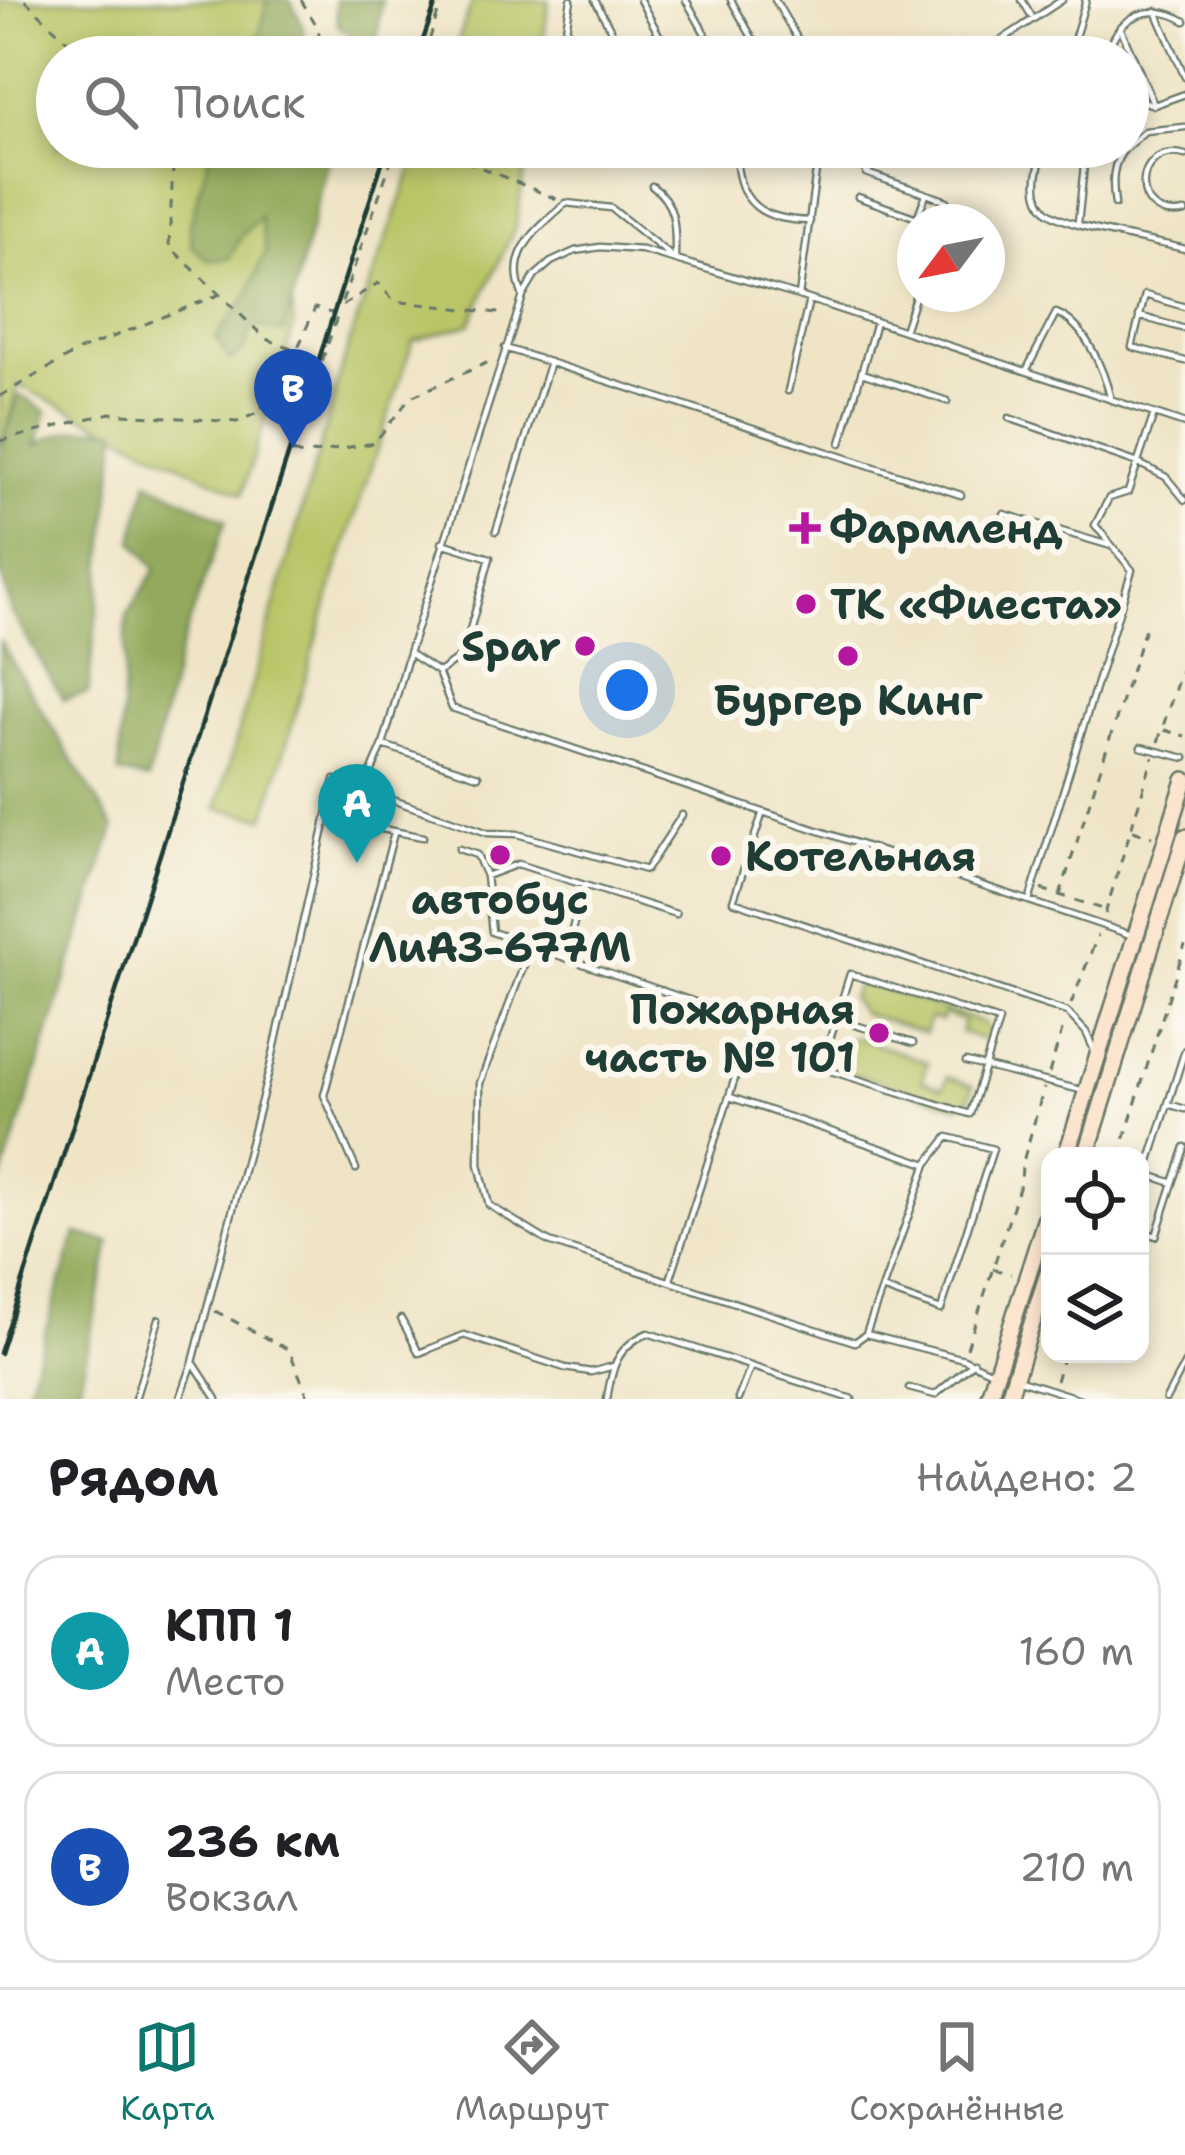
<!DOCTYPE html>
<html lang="ru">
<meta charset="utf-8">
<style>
:root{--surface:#fff;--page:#f2f2f2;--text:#202124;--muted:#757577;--line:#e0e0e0;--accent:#0f766e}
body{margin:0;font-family:"Shantell Sans",sans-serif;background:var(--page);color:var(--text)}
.controls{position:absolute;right:36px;bottom:36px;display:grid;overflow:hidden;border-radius:24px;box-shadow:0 6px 18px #0003}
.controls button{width:108px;height:108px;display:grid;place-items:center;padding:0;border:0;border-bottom:3px solid var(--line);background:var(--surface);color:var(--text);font:60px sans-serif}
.compass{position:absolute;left:897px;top:204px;width:108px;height:108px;border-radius:50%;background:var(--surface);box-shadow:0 6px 18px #0003;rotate:238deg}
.you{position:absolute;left:627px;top:690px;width:42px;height:42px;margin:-30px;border:9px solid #fff;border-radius:50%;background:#1a73e8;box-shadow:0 0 0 18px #1a73e833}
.badge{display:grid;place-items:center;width:78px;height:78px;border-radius:50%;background:var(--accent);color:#fff;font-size:39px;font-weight:700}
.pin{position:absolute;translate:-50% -99px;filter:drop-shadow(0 3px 6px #0008)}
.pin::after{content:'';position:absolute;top:63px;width:42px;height:36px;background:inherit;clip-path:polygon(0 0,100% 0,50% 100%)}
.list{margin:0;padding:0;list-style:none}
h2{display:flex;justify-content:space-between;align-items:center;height:156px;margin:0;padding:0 48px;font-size:51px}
h2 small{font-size:39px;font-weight:400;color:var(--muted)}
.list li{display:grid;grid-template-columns:78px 1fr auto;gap:36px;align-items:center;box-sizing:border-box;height:192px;margin:0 24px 24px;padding:0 24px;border:3px solid var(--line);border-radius:36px}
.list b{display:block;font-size:45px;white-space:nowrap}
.list p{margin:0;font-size:39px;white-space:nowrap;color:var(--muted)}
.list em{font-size:39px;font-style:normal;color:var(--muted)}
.icon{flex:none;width:66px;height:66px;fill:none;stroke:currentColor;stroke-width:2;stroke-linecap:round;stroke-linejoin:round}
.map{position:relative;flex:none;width:1185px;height:1399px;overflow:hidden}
.search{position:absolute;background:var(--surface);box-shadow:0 6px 18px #0003;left:36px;right:36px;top:36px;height:132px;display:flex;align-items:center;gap:30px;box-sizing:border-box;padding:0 42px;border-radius:66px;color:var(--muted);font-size:45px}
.sheet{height:588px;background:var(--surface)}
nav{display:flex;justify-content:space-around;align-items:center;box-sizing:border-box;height:168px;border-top:3px solid var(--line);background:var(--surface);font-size:33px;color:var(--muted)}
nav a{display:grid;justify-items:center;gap:6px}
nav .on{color:var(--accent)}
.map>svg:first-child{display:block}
.green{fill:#bac567;stroke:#6c814e;stroke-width:3}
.forest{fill:#93aa5c;stroke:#597448;stroke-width:3}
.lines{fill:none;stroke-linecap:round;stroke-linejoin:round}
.lane-casing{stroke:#687767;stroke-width:9}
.secondary-casing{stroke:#687767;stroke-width:20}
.path{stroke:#687767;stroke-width:3;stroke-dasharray:9 9;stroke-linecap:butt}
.lane{stroke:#fff;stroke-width:4.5}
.secondary{stroke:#fbe5cf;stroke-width:15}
.rail{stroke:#1f3d34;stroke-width:4.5}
.poi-dot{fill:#b5179e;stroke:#fbf7ec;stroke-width:4.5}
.labels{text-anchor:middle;stroke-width:12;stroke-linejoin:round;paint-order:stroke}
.poi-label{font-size:42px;font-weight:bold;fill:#1f3d34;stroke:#fbf7ec;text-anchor:start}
</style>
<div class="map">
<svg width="1185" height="1399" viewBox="0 0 1185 1399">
<rect width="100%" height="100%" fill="#fbf7ec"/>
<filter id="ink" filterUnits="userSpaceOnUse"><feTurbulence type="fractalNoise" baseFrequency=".00833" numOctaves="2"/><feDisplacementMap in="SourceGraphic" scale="24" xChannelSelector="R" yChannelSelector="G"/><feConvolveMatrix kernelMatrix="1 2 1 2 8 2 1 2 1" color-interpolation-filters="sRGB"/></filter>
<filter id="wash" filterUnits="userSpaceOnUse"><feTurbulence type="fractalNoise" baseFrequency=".004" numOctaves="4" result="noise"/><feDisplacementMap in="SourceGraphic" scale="48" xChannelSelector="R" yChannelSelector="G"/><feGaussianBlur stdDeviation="2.7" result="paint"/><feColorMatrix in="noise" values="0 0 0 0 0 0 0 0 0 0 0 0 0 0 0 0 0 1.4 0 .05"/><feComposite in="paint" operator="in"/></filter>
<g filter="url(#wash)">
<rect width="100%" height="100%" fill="#efe4c6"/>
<path class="green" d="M 0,0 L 266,0 L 271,57 L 57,57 L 57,147 L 279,147 L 294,326 L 242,494 L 18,385 L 0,454 Z
M 473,0 L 549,0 L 541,57 L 452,57 Z
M 420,147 L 528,147 L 516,225 L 470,324 L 413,341 L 336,573 L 265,818 L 217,808 L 350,340 Z
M 866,983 L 984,1023 L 989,1032 L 987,1041 L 961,1032 L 964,1021 L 944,1014 L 941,1021 L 930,1018 L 925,1033 L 862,1013 L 850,997 L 857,985 Z
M 854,1037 L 928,1062 L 922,1081 L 943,1088 L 947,1077 L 973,1086 L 969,1100 L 957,1106 L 847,1072 L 838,1058 L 841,1046 Z"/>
<path class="forest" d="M 268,0 L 290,0 L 304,28 L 304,57 L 254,57 Z
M 335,0 L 382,0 L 375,51 L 338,26 Z
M 212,147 L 314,147 L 328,159 L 284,333 L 253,326 L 244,350 L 230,360 L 216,338 C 224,322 238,312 246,298 C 253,285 258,266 266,251 L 260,217 L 241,236 L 230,258 L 210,261 L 192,246 L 190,224 Z
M 19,395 L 47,412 L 37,445 C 63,428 88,427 118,429 L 88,693 L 63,699 L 12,613 L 0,569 L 0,452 Z
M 148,481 L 226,520 L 179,652 L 148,780 L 119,773 L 127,615 L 156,569 L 133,540 Z
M 0,642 L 114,828 L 0,1186 Z
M 76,1234 L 110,1242 L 77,1399 L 24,1399 Z"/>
</g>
<g filter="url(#ink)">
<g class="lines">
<g class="lane-casing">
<path id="lane" d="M 595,0 L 625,57
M 640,0 L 671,57
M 686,0 L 718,57
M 731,0 L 763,57
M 775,0 L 797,38
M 1022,0 L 1031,15
M 1156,11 L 1185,77
M 1120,27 L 1154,105
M 564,34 L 575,57
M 561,57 L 571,0
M 976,57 L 1062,0
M 1069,57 L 1086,0
M 1108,57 C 1113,17 1151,0 1185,21
M 1128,96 L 1154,105 L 1185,94
M 1128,146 L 1145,131 L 1185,127
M 758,147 L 747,152 L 737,166 C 742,210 770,220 810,221
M 874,147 L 866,173 L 947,201 L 940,222
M 1044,147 C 1039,166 1029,194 1047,211 C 1065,228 1156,241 1185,249
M 1185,155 C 1132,141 1128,224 1185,212
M 548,158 L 549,147
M 858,197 L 917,218 L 926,194
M 1115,204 C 1112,184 1111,161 1127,147
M 1078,223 L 1086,147
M 523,296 C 504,252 537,230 566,203 L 611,208 L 675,259 C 675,230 678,205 652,186
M 799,296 L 816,171 L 803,147
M 1185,307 L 1145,295 L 1132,347 L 1185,361
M 1139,316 L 1185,329
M 904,331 L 916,294
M 505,348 L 961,495
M 1026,371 L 1056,313 C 1086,324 1104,371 1111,400
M 862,373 L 947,401
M 788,391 L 809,300
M 1009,418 L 1138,463 L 1166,477 L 1185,500
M 841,443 L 876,322
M 1004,514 L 1108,545
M 496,531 L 550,362
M 409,653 L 383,745 L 364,789 L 363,818 L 377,828 L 423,837
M 439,672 L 463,655 L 490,558 L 442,543
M 383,745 L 478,776
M 1141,747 L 1185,758
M 763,812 L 733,901 L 1067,1012 L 1086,1032 L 1094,1050
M 459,849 L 477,855 L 486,876 L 492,932 L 530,945
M 486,876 L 518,864 L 676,914
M 1029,901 L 1132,570 L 1095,525 L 1109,498 L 1128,492 L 1154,414
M 1131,935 L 452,708 L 438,672 L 409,653 L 523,296 L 535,276 L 551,262 L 575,251 L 600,247 L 642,250 L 799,296 L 1185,424
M 565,957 L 583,888
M 850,974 L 999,1021 L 970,1114 L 821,1068 Z
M 836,1019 L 913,1043
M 966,1062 L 1081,1090
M 1168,1104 L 1185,1109
M 356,1169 L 324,1095 L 394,833
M 1140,1172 L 1173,1183 L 1156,1236 L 1140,1230
M 1173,1183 L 1185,1147
M 1140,1192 L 1185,1050
M 670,1280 L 753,1022 L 531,946 L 480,1083 L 479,1164 L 489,1205 L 549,1242 L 855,1342 L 866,1334 L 927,1164 L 730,1097
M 882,1289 L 941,1310 L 993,1149 L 948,1137 L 927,1164
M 401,1319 L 419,1353 L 464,1335 L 565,1368 L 591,1372 L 614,1366
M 866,1334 L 964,1359 L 992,1372
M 193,1362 L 217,1399
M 1020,1380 L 1080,1399
M 909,1388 L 935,1395 L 974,1362
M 135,1399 L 159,1319
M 180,1399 L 193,1362 L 271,1063 L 335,780 L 488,833 L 517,834 L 646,870 L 682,815
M 607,1399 C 612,1367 617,1346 648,1333 L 852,1399
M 738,1399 L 751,1366
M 1166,1399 L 1185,1363"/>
</g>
<g class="secondary-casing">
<path id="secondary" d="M 1066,1156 L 1185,780
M 1086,1156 L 1185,837
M 988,1399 L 1050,1205
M 1008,1399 L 1050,1267"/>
</g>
<path class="path" d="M 25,0 L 84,57
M 301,0 L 317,26 L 325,57
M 424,57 L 442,0
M 174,147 L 169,246 L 266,339 L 297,350
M 432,147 L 559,200
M 342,302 L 396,147
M 322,361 L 339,311
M 0,396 L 80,350 L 218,295
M 0,441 L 110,413 L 237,422 L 259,412 L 297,350 L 315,308 L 331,313 L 378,283 L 394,301 L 507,314
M 293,452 L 302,455 L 374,443 L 411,397 L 493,360
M 1164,730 L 1185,736
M 1158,742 L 1185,658
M 1133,831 L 1152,837
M 1041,889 L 1106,910
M 1060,895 L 1147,622
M 1105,914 L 1153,757
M 1071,1004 L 1098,935
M 1049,1073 L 1064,1024
M 1119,1156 L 1185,945
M 993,1269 L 1011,1274
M 215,1311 L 289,1350 L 309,1399
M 967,1348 L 1021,1182 L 1022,1165 L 1044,1088
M 1056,1381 L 1064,1354"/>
<use href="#lane" class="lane"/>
<use href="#secondary" class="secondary"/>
<path class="rail" d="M 417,57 L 437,0
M 0,1353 L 387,147"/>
</g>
</g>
<g class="poi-dot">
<path d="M799 510h12v12h12v12h-12v12h-12v-12h-12v-12h12z"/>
<circle cx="806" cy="604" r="12"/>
<circle cx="585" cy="646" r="12"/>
<circle cx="848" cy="656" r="12"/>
<circle cx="500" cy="855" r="12"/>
<circle cx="721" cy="856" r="12"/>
<circle cx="879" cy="1033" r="12"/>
</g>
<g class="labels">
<g class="poi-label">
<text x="829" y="543">Фармленд</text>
<text x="830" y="619">ТК «Фиеста»</text>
<text x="561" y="661" text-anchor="end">Spar</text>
<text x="848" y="715" text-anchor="middle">Бургер Кинг</text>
<text x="745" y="871">Котельная</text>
<text x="500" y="914" text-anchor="middle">автобус<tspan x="500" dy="48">ЛиАЗ-677М</tspan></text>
<text x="855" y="1024" text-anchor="end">Пожарная<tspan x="855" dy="48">часть № 101</tspan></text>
</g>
</g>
</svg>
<div class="controls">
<button><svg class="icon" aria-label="locate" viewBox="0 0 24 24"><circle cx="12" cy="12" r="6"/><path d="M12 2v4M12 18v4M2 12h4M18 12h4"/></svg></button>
<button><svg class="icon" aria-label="layers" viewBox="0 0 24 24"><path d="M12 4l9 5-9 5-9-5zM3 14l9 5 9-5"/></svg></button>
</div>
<svg class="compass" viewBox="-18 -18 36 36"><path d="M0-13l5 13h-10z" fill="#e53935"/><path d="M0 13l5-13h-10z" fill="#757577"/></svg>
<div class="you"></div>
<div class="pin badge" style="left:357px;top:863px;background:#0f9aa8">A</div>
<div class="pin badge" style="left:293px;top:448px;background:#1a4fb4">B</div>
<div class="search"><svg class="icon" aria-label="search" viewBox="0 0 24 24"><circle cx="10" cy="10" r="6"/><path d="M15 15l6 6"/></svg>Поиск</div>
</div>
<section class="sheet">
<h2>Рядом<small>Найдено: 2</small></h2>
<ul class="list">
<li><span class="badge" style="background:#0f9aa8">A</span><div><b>КПП 1</b><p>Место</p></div><em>160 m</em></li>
<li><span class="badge" style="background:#1a4fb4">B</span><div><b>236 км</b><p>Вокзал</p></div><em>210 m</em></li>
</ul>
</section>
<nav>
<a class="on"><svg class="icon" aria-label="map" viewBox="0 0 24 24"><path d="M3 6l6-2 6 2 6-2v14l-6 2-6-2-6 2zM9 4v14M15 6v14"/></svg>Карта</a>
<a><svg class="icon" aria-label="directions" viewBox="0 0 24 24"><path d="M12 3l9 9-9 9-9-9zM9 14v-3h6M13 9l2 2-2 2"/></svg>Маршрут</a>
<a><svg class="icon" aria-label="saved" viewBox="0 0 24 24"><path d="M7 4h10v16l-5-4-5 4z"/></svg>Сохранённые</a>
</nav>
